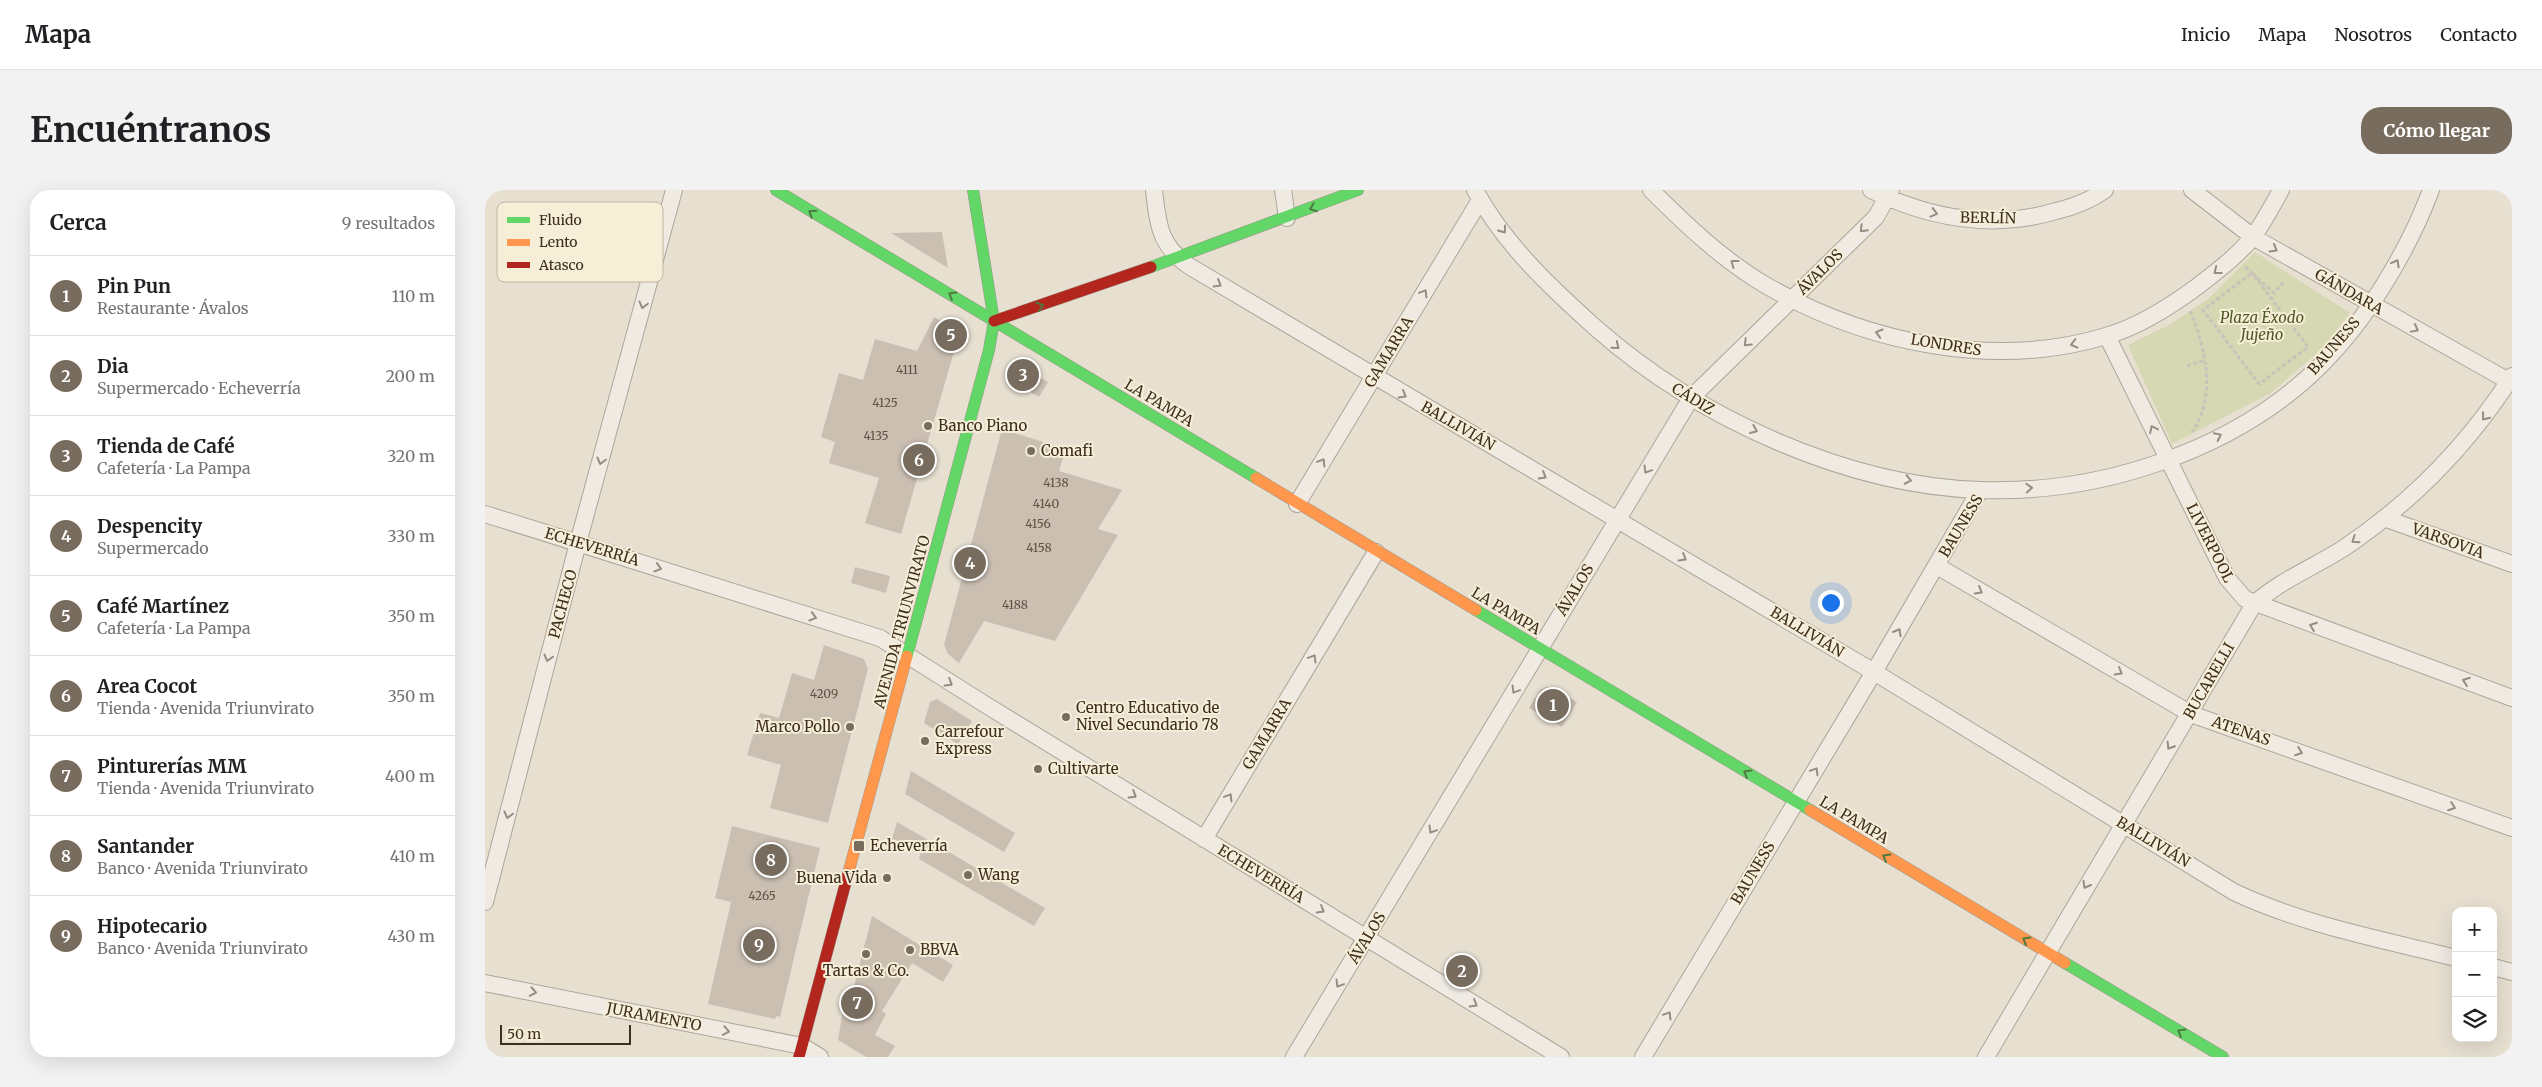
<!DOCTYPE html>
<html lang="es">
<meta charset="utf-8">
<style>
:root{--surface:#fff;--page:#f2f2f2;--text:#202124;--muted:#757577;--line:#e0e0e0;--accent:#786c5e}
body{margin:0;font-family:Merriweather,serif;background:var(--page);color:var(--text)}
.controls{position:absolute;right:15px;bottom:15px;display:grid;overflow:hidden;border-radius:10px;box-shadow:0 5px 20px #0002}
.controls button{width:45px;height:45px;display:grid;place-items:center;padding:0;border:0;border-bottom:1px solid var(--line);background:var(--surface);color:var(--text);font:25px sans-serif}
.scale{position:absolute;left:15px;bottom:12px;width:131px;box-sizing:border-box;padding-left:5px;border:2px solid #3d2e20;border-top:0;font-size:14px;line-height:18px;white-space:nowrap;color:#3d2e20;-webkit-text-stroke:4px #f7eed8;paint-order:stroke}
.you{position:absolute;left:1345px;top:412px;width:18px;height:18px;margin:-12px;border:4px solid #fff;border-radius:50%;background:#1a73e8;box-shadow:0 0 0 8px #1a73e833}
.badge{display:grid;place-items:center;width:32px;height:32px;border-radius:50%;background:var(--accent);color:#fff;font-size:16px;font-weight:700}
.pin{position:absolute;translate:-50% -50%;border:2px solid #fff;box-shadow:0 1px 5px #0006}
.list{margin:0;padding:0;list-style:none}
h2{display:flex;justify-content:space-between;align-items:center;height:65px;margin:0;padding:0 20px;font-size:21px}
h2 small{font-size:16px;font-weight:400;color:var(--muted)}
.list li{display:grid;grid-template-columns:32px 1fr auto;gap:15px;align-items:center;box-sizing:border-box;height:80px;padding:0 20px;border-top:1px solid var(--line)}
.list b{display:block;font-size:19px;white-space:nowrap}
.list p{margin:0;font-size:16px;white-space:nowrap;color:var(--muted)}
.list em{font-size:16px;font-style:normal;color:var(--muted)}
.icon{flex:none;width:28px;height:28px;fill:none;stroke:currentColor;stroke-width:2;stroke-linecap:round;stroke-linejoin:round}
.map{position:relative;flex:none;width:2027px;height:867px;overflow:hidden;border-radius:20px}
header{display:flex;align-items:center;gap:30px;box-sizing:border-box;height:70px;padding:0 25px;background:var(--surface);border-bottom:1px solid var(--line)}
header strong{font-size:24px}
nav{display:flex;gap:28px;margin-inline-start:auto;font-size:18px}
.intro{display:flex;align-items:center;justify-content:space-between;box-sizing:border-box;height:120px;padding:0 30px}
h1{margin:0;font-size:35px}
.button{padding:12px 22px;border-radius:20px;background:var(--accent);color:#fff;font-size:18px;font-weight:700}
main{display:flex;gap:30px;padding:0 30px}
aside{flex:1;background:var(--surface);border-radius:20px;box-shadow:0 5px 20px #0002}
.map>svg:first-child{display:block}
.green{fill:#d6d7b3}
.building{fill:#cbbfb2}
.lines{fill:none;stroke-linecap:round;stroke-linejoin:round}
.street-casing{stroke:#ada599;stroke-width:18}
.fast-casing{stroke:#9c958a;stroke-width:12}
.slow-casing{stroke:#9c958a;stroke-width:12}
.jam-casing{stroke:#9c958a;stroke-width:12}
.path{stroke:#c8c2b9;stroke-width:3;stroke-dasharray:4 2.5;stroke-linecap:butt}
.street{stroke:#efebe3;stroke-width:16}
.fast{stroke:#63d668;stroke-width:11}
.slow{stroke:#ff974d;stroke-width:11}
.jam{stroke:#b3261e;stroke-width:11}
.oneway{stroke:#4e7a40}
.oneway2{stroke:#968c82}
.poi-dot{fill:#786c5e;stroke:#f7eed8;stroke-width:2}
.labels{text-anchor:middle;stroke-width:4;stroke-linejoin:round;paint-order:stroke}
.number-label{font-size:12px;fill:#605244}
.street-label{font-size:15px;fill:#3d2e20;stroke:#f7eed8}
.park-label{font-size:15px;font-style:italic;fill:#4d5a26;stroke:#f7eed8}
.poi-label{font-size:15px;fill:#3d2e20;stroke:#f7eed8;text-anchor:start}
.key{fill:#f7eed8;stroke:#bfb4a1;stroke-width:1}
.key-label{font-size:14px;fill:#3d2e20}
</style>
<header>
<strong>Mapa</strong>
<nav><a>Inicio</a><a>Mapa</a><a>Nosotros</a><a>Contacto</a></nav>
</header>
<div class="intro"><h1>Encuéntranos</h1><a class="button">Cómo llegar</a></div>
<main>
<aside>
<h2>Cerca<small>9 resultados</small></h2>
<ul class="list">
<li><span class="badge">1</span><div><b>Pin Pun</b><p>Restaurante · Ávalos</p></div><em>110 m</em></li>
<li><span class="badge">2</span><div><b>Dia</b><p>Supermercado · Echeverría</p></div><em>200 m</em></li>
<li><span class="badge">3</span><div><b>Tienda de Café</b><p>Cafetería · La Pampa</p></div><em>320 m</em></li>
<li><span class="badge">4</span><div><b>Despencity</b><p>Supermercado</p></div><em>330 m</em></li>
<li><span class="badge">5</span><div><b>Café Martínez</b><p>Cafetería · La Pampa</p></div><em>350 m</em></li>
<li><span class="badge">6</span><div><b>Area Cocot</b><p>Tienda · Avenida Triunvirato</p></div><em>350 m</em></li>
<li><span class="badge">7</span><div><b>Pinturerías MM</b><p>Tienda · Avenida Triunvirato</p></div><em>400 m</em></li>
<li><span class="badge">8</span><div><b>Santander</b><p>Banco · Avenida Triunvirato</p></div><em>410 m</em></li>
<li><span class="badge">9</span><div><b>Hipotecario</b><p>Banco · Avenida Triunvirato</p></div><em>430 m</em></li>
</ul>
</aside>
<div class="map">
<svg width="2027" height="867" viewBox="0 0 2027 867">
<rect width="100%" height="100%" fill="#e7e0d1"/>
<path class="green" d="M 1770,62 L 1865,123 L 1838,158 L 1786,203 L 1687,254 L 1643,155 L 1684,135 L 1723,109 Z"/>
<path class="building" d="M 457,42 L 463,78 L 406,43 Z
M 449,127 L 468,138 L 473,148 L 416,344 L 380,333 L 394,288 L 344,273 L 350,252 L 336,247 L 354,183 L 378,190 L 390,149 L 432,161 Z
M 537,177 L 563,192 L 554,207 L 530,193 Z
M 517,239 L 581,259 L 574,281 L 637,300 L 613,339 L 633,345 L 570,451 L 499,431 L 474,473 L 463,464 L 459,455 Z
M 370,377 L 405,386 L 401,403 L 366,393 Z
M 339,455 L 379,469 L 383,479 L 343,633 L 285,618 L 296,575 L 262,565 L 275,523 L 294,528 L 307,483 L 329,490 Z
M 1061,497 L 1066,497 L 1092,512 L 1077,537 L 1044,518 L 1055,500 Z
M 452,509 L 487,531 L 473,554 L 439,533 L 445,512 Z
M 426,581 L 530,643 L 519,662 L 420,604 Z
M 412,632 L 560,718 L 549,736 L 434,669 L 437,657 L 407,649 Z
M 247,636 L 335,658 L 295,827 L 291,826 L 290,829 L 223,814 L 246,712 L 230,708 Z
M 387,726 L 468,775 L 458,792 L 427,773 L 397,821 L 401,824 L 390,845 L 410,856 L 403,867 L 381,867 L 353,850 L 357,826 L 364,803 L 367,804 Z"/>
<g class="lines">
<g class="street-casing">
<path id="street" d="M 669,0 C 673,34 674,55 704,76 L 1389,482 L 1749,702 C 1819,735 1895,749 1971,768
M 798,0 L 802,28
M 990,0 C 1019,54 1066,98 1112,139 C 1212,227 1361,296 1496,300 C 1615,304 1749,261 1835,176 C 1882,130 1923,61 1946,0
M 1166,0 C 1201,35 1239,71 1282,96 C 1382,153 1509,180 1621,146 C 1653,137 1686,116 1713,96 C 1732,81 1751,67 1767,48 C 1778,34 1787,16 1796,0
M 1386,0 C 1444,28 1508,40 1571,21 C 1588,17 1606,10 1620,0
M 1707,0 L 1768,47 L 2027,193
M 1622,146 L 1742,388 L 1760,409 L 2027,508
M 812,314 L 995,10
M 0,324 L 395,448 L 501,515 L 1076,867
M 1899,328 L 2027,374
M 1452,376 L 1706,524 L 2027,638
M 719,649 L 891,362
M 0,712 L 93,353 L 189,0
M 2008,777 L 2027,782
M 0,793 L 317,856 L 335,867
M 809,867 L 1206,208 L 1391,27 L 1406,0
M 1158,867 L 1389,482 L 1495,300
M 1501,867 L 1769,414 C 1796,390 1829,377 1859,358 C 1927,312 1983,255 2027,186"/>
</g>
<g class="fast-casing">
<path id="fast" d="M 291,0 L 771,288
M 666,77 L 873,0
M 991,420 L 1325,620
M 422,466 L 504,160 L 509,131 L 488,0
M 1580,773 L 1738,867"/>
</g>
<g class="slow-casing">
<path id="slow" d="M 771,288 L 991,420
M 1325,620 L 1580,773
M 363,684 L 422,466"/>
</g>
<g class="jam-casing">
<path id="jam" d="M 509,131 L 666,77
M 314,867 L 363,684"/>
</g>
<path class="path" d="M 1760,77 L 1767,83 L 1823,157 L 1774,194 L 1718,120 L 1767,83 L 1789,103 L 1798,93
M 1705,121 C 1721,158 1732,206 1707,242
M 1702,176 L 1720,170"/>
<use href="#street" class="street"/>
<use href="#fast" class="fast"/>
<use href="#slow" class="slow"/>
<use href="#jam" class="jam"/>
</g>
<defs><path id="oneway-chevron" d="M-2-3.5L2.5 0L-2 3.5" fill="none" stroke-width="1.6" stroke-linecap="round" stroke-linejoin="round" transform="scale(1.25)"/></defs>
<g class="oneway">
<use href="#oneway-chevron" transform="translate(828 18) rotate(159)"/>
<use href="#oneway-chevron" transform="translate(327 23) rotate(-147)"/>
<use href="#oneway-chevron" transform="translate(467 105) rotate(-149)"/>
<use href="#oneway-chevron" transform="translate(555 116) rotate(-19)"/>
<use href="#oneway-chevron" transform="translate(1262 583) rotate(-149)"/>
<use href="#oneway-chevron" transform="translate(1401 667) rotate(-149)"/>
<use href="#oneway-chevron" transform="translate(1541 750) rotate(-149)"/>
<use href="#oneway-chevron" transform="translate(1696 842) rotate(-149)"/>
</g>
<g class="oneway2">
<use href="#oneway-chevron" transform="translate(1449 23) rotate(15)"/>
<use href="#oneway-chevron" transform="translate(1378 39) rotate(135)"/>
<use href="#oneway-chevron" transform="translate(1018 40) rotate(54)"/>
<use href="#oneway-chevron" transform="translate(1789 59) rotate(30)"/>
<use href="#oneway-chevron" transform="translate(1249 73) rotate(-143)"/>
<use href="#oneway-chevron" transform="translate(1911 73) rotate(-61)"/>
<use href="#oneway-chevron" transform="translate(1732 81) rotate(142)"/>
<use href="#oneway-chevron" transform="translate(733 94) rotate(31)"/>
<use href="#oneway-chevron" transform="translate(939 103) rotate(-59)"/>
<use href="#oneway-chevron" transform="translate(158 115) rotate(105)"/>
<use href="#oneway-chevron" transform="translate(1930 139) rotate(29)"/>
<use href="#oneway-chevron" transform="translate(1394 143) rotate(-164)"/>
<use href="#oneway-chevron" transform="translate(1262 153) rotate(136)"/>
<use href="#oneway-chevron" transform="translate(1589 154) rotate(166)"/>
<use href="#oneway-chevron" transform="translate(1131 156) rotate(39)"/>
<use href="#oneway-chevron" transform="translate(918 205) rotate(30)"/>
<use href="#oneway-chevron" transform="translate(2000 227) rotate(128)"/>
<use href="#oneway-chevron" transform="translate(1668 239) rotate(-116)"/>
<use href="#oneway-chevron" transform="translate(1269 240) rotate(23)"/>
<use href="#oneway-chevron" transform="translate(1733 246) rotate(-26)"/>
<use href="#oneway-chevron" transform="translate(116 271) rotate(105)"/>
<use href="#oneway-chevron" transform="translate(837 272) rotate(-59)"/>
<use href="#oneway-chevron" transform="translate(1162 280) rotate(121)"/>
<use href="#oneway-chevron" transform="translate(1058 286) rotate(30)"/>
<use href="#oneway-chevron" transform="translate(1423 290) rotate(12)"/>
<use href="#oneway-chevron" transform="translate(1544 298) rotate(-3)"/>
<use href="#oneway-chevron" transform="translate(1870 350) rotate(146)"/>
<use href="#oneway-chevron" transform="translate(1198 368) rotate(31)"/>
<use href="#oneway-chevron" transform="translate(173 378) rotate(17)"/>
<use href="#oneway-chevron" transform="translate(1494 401) rotate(30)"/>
<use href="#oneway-chevron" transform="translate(328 427) rotate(17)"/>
<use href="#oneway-chevron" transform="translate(1828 436) rotate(-160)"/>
<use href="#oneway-chevron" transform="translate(1413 442) rotate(-60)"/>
<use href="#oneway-chevron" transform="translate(63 468) rotate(105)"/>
<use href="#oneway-chevron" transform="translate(828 468) rotate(-59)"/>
<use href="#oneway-chevron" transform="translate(1634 482) rotate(30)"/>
<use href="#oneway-chevron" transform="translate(1981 491) rotate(-160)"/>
<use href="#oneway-chevron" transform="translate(464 493) rotate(32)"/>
<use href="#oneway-chevron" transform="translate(1030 500) rotate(121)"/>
<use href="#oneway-chevron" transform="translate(1685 556) rotate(122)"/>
<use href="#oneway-chevron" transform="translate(1814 562) rotate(20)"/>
<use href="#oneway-chevron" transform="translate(1330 581) rotate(-59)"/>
<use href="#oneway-chevron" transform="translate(648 605) rotate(32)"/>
<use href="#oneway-chevron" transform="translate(744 607) rotate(-59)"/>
<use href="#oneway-chevron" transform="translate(1967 617) rotate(20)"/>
<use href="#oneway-chevron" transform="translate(23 625) rotate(105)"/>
<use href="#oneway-chevron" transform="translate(947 640) rotate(121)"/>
<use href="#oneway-chevron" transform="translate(1601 695) rotate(120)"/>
<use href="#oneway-chevron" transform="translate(836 720) rotate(31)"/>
<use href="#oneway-chevron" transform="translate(854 794) rotate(121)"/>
<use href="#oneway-chevron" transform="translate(48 802) rotate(11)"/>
<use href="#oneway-chevron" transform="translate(989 814) rotate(31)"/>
<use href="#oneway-chevron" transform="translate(1183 825) rotate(-59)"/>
<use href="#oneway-chevron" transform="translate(241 841) rotate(11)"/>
</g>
<g class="poi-dot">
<circle cx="443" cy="236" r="5"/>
<circle cx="546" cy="261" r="5"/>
<circle cx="581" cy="527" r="5"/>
<circle cx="365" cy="537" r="5"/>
<circle cx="440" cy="551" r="5"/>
<circle cx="553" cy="579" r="5"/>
<rect x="368" y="650" width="12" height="12" rx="2.5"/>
<circle cx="483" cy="685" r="5"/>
<circle cx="402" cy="688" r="5"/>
<circle cx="425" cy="760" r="5"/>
<circle cx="381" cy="764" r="5"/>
</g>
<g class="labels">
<g class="number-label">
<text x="422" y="184">4111</text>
<text x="400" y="217">4125</text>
<text x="391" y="250">4135</text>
<text x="571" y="297">4138</text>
<text x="561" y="318">4140</text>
<text x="553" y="338">4156</text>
<text x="554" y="362">4158</text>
<text x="530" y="419">4188</text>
<text x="339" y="508">4209</text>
<text x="277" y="710">4265</text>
</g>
<g class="street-label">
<text transform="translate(1503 28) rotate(1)" y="5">BERLÍN</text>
<text transform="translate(1335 82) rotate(-45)" y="5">ÁVALOS</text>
<text transform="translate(1864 102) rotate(30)" y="5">GÁNDARA</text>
<text transform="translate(1461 155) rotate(9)" y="5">LONDRES</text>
<text transform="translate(1849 156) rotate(-49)" y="5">BAUNESS</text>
<text transform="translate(904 162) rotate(-59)" y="5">GAMARRA</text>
<text transform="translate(1208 209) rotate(31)" y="5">CÁDIZ</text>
<text transform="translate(674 213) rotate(31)" y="5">LA PAMPA</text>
<text transform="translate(973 236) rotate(30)" y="5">BALLIVIÁN</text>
<text transform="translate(1476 336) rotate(-59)" y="5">BAUNESS</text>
<text transform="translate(1963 351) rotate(20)" y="5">VARSOVIA</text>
<text transform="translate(1725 353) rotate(63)" y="5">LIVERPOOL</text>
<text transform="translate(107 357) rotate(17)" y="5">ECHEVERRÍA</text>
<text transform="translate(1090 400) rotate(-59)" y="5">ÁVALOS</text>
<text transform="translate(78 414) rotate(-75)" y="5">PACHECO</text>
<text transform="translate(1021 421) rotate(31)" y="5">LA PAMPA</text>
<text transform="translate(417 432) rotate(-75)" y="5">AVENIDA TRIUNVIRATO</text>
<text transform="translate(1322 442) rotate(31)" y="5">BALLIVIÁN</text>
<text transform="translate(1724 491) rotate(-60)" y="5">BUCARELLI</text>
<text transform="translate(1756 541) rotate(19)" y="5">ATENAS</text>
<text transform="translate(782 544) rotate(-59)" y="5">GAMARRA</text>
<text transform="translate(1369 630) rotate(31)" y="5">LA PAMPA</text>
<text transform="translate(1668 652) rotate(31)" y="5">BALLIVIÁN</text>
<text transform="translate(1268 683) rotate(-59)" y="5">BAUNESS</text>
<text transform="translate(776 684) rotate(31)" y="5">ECHEVERRÍA</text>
<text transform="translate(882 748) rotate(-59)" y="5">ÁVALOS</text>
<text transform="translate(169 827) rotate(11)" y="5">JURAMENTO</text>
</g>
<g class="park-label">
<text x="1777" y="133">Plaza Éxodo<tspan x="1777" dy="17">Jujeño</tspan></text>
</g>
<g class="poi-label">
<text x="453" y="241">Banco Piano</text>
<text x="556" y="266">Comafi</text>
<text x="591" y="523">Centro Educativo de<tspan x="591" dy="17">Nivel Secundario 78</tspan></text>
<text x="355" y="542" text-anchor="end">Marco Pollo</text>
<text x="450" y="547">Carrefour<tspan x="450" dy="17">Express</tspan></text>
<text x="563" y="584">Cultivarte</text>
<text x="385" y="661">Echeverría</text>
<text x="493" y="690">Wang</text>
<text x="392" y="693" text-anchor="end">Buena Vida</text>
<text x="435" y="765">BBVA</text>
<text x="381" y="786" text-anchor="middle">Tartas &amp; Co.</text>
</g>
</g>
<rect x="12" y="12" width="166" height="80" rx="8" class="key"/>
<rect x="22" y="27" width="23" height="6" fill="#63d668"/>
<rect x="22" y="49" width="23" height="7" fill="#ff974d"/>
<rect x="22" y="72" width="23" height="6" fill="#b3261e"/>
<g class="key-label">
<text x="54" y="35">Fluido</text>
<text x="54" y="57">Lento</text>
<text x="54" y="80">Atasco</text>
</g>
</svg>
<div class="controls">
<button>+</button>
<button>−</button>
<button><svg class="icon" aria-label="layers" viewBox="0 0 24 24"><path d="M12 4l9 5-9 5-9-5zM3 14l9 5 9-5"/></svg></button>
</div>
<div class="scale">50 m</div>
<div class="you"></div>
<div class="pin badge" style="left:1068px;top:515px">1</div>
<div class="pin badge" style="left:977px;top:781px">2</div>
<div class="pin badge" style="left:538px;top:185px">3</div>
<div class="pin badge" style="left:485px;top:373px">4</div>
<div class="pin badge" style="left:466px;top:145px">5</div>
<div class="pin badge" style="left:434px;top:270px">6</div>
<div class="pin badge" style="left:372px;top:813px">7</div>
<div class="pin badge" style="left:286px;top:670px">8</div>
<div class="pin badge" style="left:274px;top:755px">9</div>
</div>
</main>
